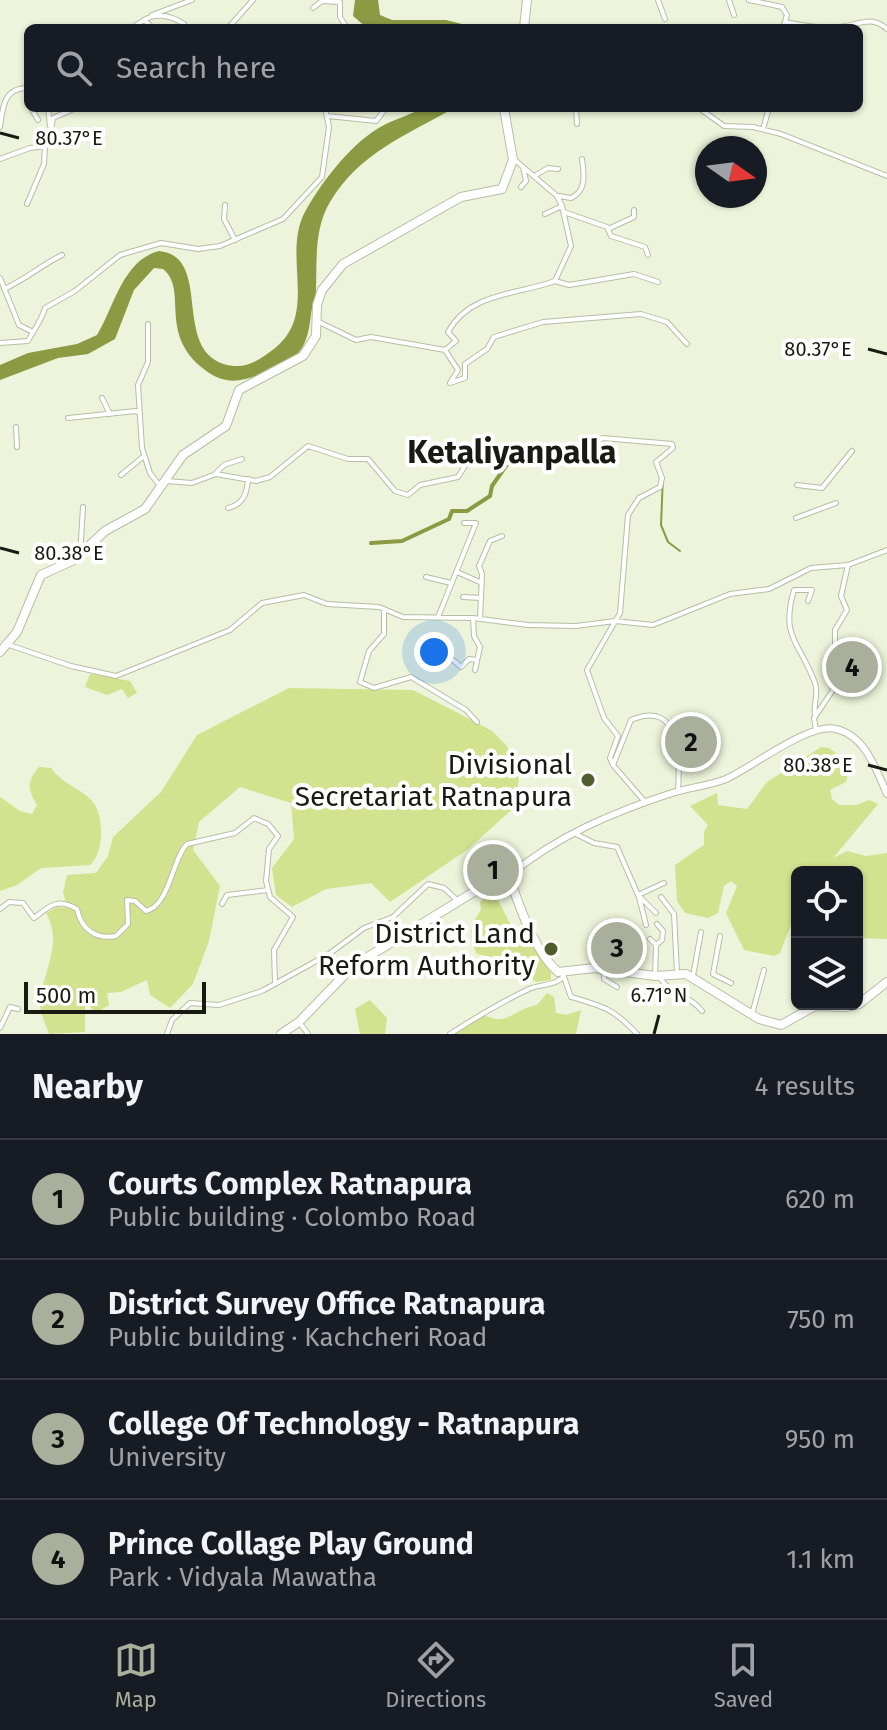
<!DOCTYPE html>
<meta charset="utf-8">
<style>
:root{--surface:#171b24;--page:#20242c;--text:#f1f3f6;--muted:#9ea1a6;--line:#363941;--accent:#aaaf9b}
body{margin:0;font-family:"Fira Sans",sans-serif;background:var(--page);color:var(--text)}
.controls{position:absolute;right:24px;bottom:24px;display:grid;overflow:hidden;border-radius:12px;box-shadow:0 2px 6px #0004}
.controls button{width:72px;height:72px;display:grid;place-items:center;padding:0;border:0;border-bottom:2px solid var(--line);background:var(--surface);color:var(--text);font:40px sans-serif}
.compass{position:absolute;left:695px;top:136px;width:72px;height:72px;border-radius:50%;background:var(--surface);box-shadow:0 2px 6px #0004;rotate:104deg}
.scale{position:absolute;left:24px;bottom:20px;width:182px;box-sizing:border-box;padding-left:8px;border:4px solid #191a12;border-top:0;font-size:22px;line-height:28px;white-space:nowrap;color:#191a12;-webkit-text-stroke:6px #fff;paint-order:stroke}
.you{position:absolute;left:434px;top:652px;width:28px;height:28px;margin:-20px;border:6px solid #fff;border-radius:50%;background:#1a73e8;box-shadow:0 0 0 12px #1a73e833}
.badge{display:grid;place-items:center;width:52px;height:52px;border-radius:50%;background:var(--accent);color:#111;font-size:26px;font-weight:700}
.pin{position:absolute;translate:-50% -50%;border:4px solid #fff;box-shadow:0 2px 8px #0006}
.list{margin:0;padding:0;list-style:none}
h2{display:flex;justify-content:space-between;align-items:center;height:104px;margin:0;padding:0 32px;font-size:34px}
h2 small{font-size:26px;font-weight:400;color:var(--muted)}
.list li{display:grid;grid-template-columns:52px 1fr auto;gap:24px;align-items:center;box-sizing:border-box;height:120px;padding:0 32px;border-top:2px solid var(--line)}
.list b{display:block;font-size:30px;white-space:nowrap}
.list p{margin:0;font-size:26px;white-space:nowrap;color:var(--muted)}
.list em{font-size:26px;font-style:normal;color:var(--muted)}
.icon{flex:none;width:44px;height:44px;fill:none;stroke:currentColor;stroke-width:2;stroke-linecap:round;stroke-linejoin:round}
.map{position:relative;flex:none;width:887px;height:1034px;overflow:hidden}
.search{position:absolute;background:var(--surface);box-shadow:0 2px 6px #0004;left:24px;right:24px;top:24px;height:88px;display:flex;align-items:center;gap:20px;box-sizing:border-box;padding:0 28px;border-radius:12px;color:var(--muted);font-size:30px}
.sheet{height:584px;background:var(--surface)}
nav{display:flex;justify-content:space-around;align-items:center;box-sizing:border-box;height:112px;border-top:2px solid var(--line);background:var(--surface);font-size:22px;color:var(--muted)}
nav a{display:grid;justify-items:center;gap:4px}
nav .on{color:var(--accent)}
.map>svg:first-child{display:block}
.green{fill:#d2e28e}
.water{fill:#8b9a43}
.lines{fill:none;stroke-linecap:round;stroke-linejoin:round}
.stream{stroke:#8b9a43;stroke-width:2}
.canal{stroke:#8b9a43;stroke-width:4}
.minor-casing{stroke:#b8bda5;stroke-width:6}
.major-casing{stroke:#b8bda5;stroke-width:8}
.highway-casing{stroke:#b8bda5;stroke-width:10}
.minor{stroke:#fff;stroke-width:4}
.major{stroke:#fff;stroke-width:6}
.highway{stroke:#fff;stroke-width:8}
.ticks{fill:none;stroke:#191a12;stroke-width:3}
.poi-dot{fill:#535c2b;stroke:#fff;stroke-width:3}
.labels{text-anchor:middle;stroke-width:8;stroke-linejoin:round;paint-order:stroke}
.poi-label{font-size:28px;fill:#191a12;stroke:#fff;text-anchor:end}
.quarter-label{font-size:32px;font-weight:bold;fill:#191a12;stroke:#fff}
.ticks-label{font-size:20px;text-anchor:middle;fill:#191a12;stroke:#fff;stroke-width:8;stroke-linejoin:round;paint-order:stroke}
</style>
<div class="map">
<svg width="887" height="1034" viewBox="0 0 887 1034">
<rect width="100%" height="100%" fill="#eef4db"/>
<path class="green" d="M 837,648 L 872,670 L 874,675 L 856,688 L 840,682 Z
M 90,674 L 130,681 L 137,693 L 128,698 L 122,689 L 107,695 L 85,687 Z
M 289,688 L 413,690 L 460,714 L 492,731 L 506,745 L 519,768 L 517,805 L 467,850 L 390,902 L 371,883 L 326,889 L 292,907 L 276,895 L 272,868 L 294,839 L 291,803 L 240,787 L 199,822 L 193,850 L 220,886 L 209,941 L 193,984 L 170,1008 L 150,995 L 147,980 L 121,992 L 107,993 L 109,1005 L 94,1014 L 85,995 L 85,1032 L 49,1034 C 46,1025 40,1014 40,1004 C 42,971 64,945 46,913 L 57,907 L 68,908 L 63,893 L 67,875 L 96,873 L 108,856 L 113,837 L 161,792 L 197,735 Z
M 821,747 L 829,748 L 850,764 L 846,782 L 830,790 L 832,799 L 839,805 L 857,805 L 869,800 L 878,804 L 833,858 L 847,851 L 866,856 L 887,853 L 887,939 L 859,938 L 857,872 L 827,872 L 828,865 L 823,872 L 797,872 L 797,910 L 780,953 L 774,956 L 744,950 L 726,913 L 737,886 L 731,881 L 724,886 L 718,913 L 708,918 L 685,913 L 677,901 L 675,865 L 704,845 L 704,832 L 708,825 L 690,806 L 717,793 L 718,805 L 747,809 L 767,782 Z
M 39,767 L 51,768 C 72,796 103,787 101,836 C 100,847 98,857 90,865 L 41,868 L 17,885 L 0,891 L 0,797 L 20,811 L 32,814 L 37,805 C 28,790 26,782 39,767 Z
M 494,892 L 520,943 L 533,943 L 551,972 L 551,980 L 536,982 L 506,960 L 477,954 C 468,936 469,927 481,910 L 480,902 Z
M 547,993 L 554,997 L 556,1013 L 566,1015 L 581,1010 L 576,1034 L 453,1034 L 484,1015 C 509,1027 512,1009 537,1005 Z
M 370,1000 L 387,1018 L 385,1034 L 360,1034 L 355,1009 Z"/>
<path class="water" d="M 355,0 L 378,0 L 380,15 L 392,20 L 446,20 L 478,28 L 367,28 L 353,16 Z
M 422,108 L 454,108 C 407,135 360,152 330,202 C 314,229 317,260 316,291 C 315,299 312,306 311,314 C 307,352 298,359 262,374 C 240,382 225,385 205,370 C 157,334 189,290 163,269 L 154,268 L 134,290 L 115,339 L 88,354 L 58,358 L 0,380 L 0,365 L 28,353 L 77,344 L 97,335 C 114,307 123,260 159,251 C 216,256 167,359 234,366 C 247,367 257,361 267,354 C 324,318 279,257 306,210 C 323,180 353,141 384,125 C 396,119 410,115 422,108 Z"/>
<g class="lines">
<path class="stream" d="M 663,476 L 661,525 L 668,542 L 680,551"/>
<path class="canal" d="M 371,543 L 402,541 L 449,519 L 452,511 L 467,511 L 490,496 L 492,486 L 508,463"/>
<g class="minor-casing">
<path id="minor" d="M 658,0 L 665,19
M 729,0 L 734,15
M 749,0 L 782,7 L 787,15 L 783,28
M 340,2 L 340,17 L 347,28
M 313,8 L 322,1 L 340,2
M 152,15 L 192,0
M 144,20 C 156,12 172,16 184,24
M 786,22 C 801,26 823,28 838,27 C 857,26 870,14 887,29
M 132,28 L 144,20 L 153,28
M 228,28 L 253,0
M 31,108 L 38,120
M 48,108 L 50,126
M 294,108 L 297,108
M 576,108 L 577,124
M 699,108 L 724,126 L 753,127 L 781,134 L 887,176
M 328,116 L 376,121 L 386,108
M 0,127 C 3,105 4,88 28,88
M 763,129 L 769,108
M 0,159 L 30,148 L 45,146 L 50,139 L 53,118 L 76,108
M 515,160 L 557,196 L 562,206 L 571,246 L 555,281 C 517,295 470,292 448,332 L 456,341 L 445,350 L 458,370 L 450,383 L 465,378 L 465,364 L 487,349 L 494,337 L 543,322 L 641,314 L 667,322 L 687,344
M 536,175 L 548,168 L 558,169
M 521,187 L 526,181 L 523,167
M 559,196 L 571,198 C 587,191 584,174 582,159
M 27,204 L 44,164 L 45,146
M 225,205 L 224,219 L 235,240
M 564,212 L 607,227 L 611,236 L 645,247 L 648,255
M 545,214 L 562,206
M 608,229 L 634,217 L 634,210
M 0,278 L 19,325 L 31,331
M 555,281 L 569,285 L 634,274 L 658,282
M 4,289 C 23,281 40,266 62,255
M 319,322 L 356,340 L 371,337 L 445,350
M 148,324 L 148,362 L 138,385 L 142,448 L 150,473 L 160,486
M 0,343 L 28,341 C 34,329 41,322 45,308 L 75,291 L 120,255 L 161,243 L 198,249 L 220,246 L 283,219 L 322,177 L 329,127 L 325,108
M 102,398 L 110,414
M 68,418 L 136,411 L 140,414
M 16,427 L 17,447
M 215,474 L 224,465 L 242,459
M 121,475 L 144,456
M 167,481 L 192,483 L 216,474 L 256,481 L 270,477 L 308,446 L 348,459 L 368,459 L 395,491 L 408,495 L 420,485 L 458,477 L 468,461 L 533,463 L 603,438 L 672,444 L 673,448 L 656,462 L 662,478 L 660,487 L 639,498 L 628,515 L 620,613 L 587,670 L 604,718 L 618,736 L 610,758 L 613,765
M 797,485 L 822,488 L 852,451
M 228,508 C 244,504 247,493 248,479
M 796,518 L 836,503
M 80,556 L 83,507
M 457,572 L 482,583
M 426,577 L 451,583
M 463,597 L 481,598
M 808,601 L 812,590 L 794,590 C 780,638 800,642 815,683 C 819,694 813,704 815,715
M 384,609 L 384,634 L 369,651 L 360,682 L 374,688 L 411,677 L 466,710 L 477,722
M 438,617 L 476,523 L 464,523
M 473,618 L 474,636 L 480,647 L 475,670
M 480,619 L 482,574 L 479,566 L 490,541 L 502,536
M 9,645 L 71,666 L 116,676 L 230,630 L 262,603 L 304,595 L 327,604 L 379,607 L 403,617 L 473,618 L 528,625 L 576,626 L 615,621 L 653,625 L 730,594 L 769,589 L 811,568 L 848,565
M 444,660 L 453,660 L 461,667 L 469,659 L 477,660
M 816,730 L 814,718 L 835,687 L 835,630 L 847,610 L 841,596 L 848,565 L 887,550
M 613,765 L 631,720 C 682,698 680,761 678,791
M 613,765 L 645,802
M 574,833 L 594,843 L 617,847 L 638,895 L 656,913
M 638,895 L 664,883
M 639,897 L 646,925
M 661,897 L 674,914 L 677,973
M 222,904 L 227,895 L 268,890
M 0,909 L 9,902 L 23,903 L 34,918 C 49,907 56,897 77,909 C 81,929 96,940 116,936 L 128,924 L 127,900 L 135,901 L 146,911 C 170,905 172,859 187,844 L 235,833 L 254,818 L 268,824 L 278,836 L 269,849 L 266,881 L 270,897 L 293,917 L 274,950 L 275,983
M 720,936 L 713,974 L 731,983
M 650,939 L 656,945
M 604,971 L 604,979 L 617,987
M 655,976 L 656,945 L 662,940 L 663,931 L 657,924
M 693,976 L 701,932
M 564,977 L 571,997 C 603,1006 614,1009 637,1034
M 660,978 C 670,994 690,995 702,1011
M 752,1014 L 764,970
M 299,1022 L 308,1034
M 0,1028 L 10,1007 L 18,1009
M 167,1034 L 172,1020 L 190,1003 L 219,1005 L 262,991 L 329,954 L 364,928 L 393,917 L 428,884 L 444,888 L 457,900
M 450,1034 C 475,1018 501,1002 529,989 C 540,984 556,986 564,976"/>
</g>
<g class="major-casing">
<path id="major" d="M 509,876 C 556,836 614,812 672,793 C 690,787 709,786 726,779 C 753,767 809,722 836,729 C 866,736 876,770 887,794"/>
</g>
<g class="highway-casing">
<path id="highway" d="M 524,28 L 527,0
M 0,652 L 17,632 L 41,575 L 74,560 L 105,531 L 145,509 L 183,455 L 226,426 L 239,390 L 303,356 L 316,336 L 317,305 L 322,290 L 343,264 L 461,197 L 502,189 L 513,160 L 504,108
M 509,877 C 520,907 534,951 558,972 L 595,968 L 655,976 L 686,974 L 759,1019 L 781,1025 L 815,1006 L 846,1007 L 859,1004 L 887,982
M 281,1034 L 299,1022 L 353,966 L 503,874"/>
</g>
<use href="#minor" class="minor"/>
<use href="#major" class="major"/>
<use href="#highway" class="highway"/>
</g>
<path class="ticks" d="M 0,133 L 19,138M 868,349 L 887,354M 0,548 L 19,553M 868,765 L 887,770M 654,1034 L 659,1015"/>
<g class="poi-dot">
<circle cx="588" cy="780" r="8"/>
<circle cx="551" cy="949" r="8"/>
</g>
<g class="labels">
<g class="poi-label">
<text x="572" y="774">Divisional<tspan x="572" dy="32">Secretariat Ratnapura</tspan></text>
<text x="535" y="943">District Land<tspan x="535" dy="32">Reform Authority</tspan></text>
</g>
<g class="quarter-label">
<text x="512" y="463">Ketaliyanpalla</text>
</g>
</g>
<g class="ticks-label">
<text x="69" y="145">80.37°E</text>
<text x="818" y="356">80.37°E</text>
<text x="69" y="560">80.38°E</text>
<text x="818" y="772">80.38°E</text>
<text x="659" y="1002">6.71°N</text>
</g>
</svg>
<div class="controls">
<button><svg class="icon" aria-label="locate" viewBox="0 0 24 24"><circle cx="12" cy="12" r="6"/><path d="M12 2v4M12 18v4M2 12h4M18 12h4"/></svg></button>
<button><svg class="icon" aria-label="layers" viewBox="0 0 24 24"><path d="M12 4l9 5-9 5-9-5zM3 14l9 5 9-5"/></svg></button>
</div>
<svg class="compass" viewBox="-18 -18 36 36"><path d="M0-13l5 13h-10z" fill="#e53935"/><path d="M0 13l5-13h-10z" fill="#9ea1a6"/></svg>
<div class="scale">500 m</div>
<div class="you"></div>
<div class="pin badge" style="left:493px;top:870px">1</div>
<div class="pin badge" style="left:691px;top:742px">2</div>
<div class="pin badge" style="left:617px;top:948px">3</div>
<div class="pin badge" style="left:852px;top:667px">4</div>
<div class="search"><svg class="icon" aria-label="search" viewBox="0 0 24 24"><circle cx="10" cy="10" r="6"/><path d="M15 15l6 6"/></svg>Search here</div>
</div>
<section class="sheet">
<h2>Nearby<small>4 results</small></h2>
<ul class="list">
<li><span class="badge">1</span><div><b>Courts Complex Ratnapura</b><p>Public building · Colombo Road</p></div><em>620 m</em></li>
<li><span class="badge">2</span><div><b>District Survey Office Ratnapura</b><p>Public building · Kachcheri Road</p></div><em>750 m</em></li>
<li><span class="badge">3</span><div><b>College Of Technology - Ratnapura</b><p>University</p></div><em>950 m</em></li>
<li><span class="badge">4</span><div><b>Prince Collage Play Ground</b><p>Park · Vidyala Mawatha</p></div><em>1.1 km</em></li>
</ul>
</section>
<nav>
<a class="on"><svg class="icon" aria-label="map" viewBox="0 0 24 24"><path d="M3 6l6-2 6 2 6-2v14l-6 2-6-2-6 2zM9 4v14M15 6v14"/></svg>Map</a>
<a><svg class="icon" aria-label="directions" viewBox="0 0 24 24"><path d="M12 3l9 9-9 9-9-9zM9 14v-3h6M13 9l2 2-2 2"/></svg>Directions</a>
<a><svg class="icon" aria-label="saved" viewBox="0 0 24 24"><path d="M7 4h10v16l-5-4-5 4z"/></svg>Saved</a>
</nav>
